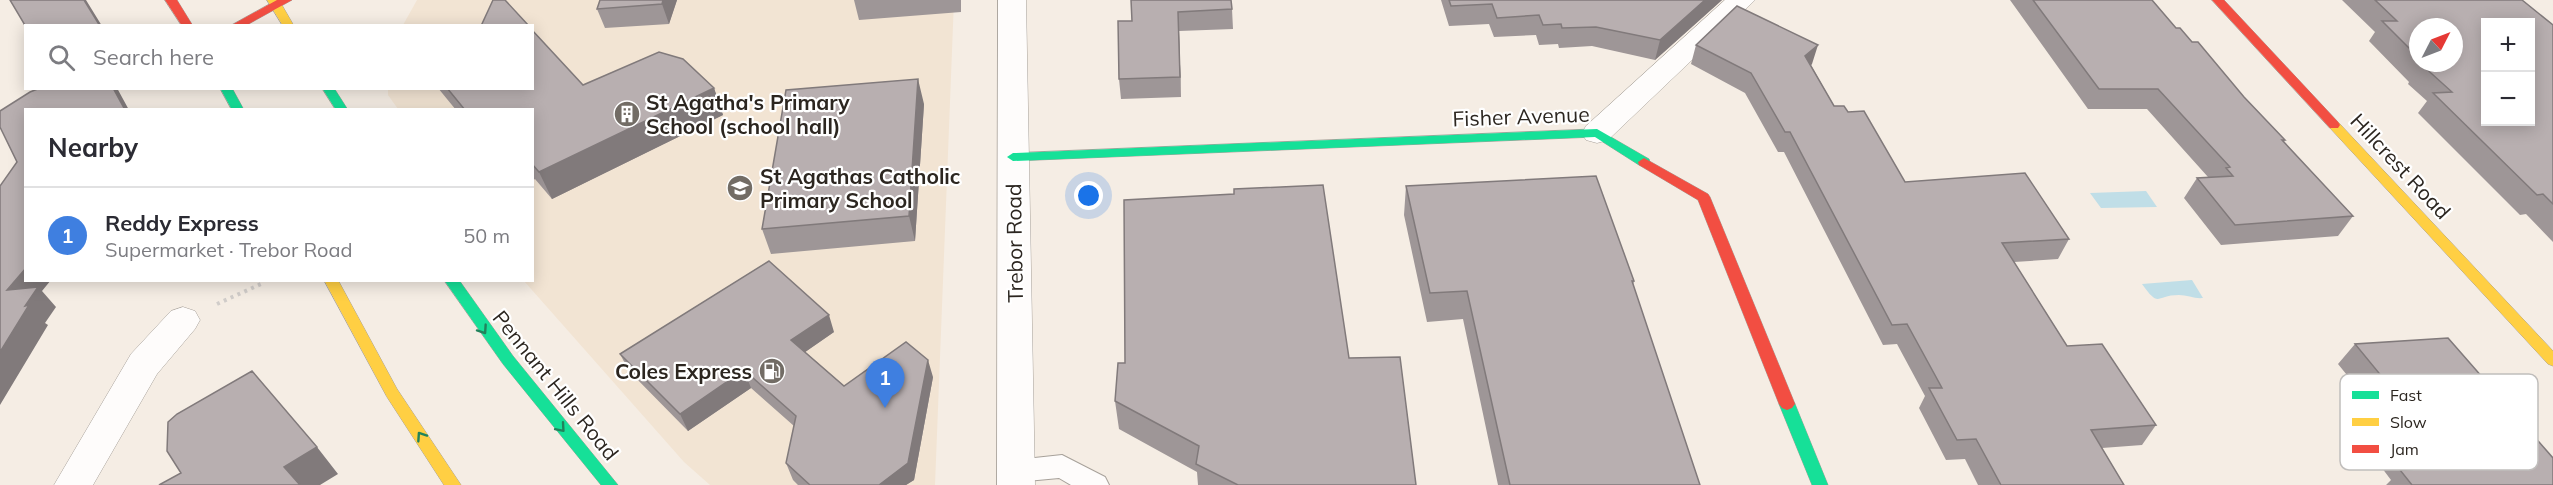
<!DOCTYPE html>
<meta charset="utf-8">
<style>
body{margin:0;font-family:Mulish,sans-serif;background:#f7f7f7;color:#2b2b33}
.controls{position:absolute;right:18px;top:18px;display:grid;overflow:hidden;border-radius:0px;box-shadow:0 3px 15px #0003}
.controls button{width:54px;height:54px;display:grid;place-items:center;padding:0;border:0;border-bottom:2px solid #e1e1e2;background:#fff;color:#2b2b33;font:30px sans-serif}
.compass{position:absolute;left:2409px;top:18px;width:54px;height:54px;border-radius:50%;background:#fff;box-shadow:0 3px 15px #0003;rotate:48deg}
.you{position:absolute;left:1089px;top:196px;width:21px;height:21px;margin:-15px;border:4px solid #fff;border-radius:50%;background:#1a73e8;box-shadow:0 0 0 9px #1a73e833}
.badge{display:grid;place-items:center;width:39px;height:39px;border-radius:50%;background:#0b8043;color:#fff;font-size:20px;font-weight:700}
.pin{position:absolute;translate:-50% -50px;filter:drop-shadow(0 2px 3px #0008)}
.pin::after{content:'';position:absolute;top:32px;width:21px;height:18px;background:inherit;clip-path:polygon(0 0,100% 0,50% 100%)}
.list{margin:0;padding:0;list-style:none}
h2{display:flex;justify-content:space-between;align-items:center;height:78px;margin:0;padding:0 24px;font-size:26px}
h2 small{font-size:20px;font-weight:400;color:#7c7c81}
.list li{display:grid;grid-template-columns:39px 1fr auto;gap:18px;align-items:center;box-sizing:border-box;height:96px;padding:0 24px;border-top:2px solid #e1e1e2}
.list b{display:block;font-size:22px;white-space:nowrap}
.list p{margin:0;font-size:20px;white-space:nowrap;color:#7c7c81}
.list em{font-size:20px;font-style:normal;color:#7c7c81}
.icon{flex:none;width:33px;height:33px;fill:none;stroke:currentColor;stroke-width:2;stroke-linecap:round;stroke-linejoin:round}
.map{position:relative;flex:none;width:2553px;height:485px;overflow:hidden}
.search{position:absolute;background:#fff;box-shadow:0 3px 15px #0003;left:24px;top:24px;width:510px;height:66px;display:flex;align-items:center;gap:15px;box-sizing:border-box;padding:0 21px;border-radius:0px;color:#7c7c81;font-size:22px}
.panel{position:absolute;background:#fff;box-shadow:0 3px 15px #0003;left:24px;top:108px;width:510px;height:174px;border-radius:0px}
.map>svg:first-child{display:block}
.built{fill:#f2e4d3}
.water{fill:#c0dee7}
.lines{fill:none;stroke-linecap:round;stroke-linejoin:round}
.lane-casing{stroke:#a7a19a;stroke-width:2}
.street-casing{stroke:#a7a19a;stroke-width:1}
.fast-casing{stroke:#a7a19a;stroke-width:1}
.slow-casing{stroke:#a7a19a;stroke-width:1}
.jam-casing{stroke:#a7a19a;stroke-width:1}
.path{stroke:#d1cdca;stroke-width:4;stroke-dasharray:3 4.5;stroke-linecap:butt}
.lane{fill:#fefcfb;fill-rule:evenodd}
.street{fill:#fefcfb;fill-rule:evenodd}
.fast{fill:#16e098;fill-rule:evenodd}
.slow{fill:#ffcf43;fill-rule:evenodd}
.jam{fill:#f24e42;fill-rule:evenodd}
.wall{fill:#9e9697;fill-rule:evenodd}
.shaded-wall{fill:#817a7b}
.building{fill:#b8afb0;stroke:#817a7b;stroke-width:1.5;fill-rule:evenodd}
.oneway{stroke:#21835c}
.labels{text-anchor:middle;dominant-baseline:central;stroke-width:4.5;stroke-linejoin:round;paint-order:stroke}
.poi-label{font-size:21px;font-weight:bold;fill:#2c2620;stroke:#fff;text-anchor:start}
.street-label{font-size:21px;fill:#2c2620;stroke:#fff}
.key{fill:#fff;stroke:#c0bebc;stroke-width:1.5}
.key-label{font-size:16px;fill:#2c2620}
</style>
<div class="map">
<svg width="2553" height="485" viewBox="0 0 2553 485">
<rect width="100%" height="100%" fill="#f5ede4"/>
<path class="built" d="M417,0h537l-19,485h-225l-26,-23 -160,-181 8,-1v-170l-134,-1 -10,-14v-6l144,-1v-62l-129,-1z"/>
<path class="water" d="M2146,191l11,16 -56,1 -11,-15z
M2192,280l11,18c-8,1 -16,-3 -24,-3 -24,0 -19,14 -37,-11z"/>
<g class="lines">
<defs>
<path id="lane" d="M1062,455l43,22 4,8h-38l-12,-7 -43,4 -10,-3 -4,-8 4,-8 10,-3z"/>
<path id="street" d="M998,0h28l9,485h-38z
M1725,0h30l-147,140 -11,3 -11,-3 -4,-7 4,-7z
M183,307l12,4 5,9 -5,9 -38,45 -64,111h-39l77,-131 40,-43z"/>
<path id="fast" d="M220,88h12l12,22h-12z
M322,88h12l14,22h-12z
M1597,129l52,30 1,3 -1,3h-10l-44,-28 -582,24 -6,-4 6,-4z
M444,280h15l54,76 105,129h-17l-98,-121z
M1787,398l5,2 3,4 33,81h-16l-33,-81 3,-4z"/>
<path id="slow" d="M267,0h12l15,26h-11z
M2334,121l4,1 215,229v15l-5,-2 -218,-236 -2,-3z
M324,280h14l59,109 64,96h-17l-57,-88z"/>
<path id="jam" d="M165,0h12l16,26h-11z
M277,0h15l-47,26h-15z
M2212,0h12l114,122 2,3 -2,3h-8z
M1644,158l64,36 2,3 85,207 -3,4 -5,2 -5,-2 -3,-4 -81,-204 -59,-35 -1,-3z"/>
</defs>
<use href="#lane" class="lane-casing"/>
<use href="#street" class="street-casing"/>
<use href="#fast" class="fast-casing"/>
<use href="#slow" class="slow-casing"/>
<use href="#jam" class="jam-casing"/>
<path class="path" d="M217,304l44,-20"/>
<use href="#lane" class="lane"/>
<use href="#street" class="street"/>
<use href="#fast" class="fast"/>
<use href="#slow" class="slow"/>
<use href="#jam" class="jam"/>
</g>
<path class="wall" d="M600,0h77l-8,24 -64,4 -8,-19z
M854,0h107v12l-102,8z
M1131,0l101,9 1,20 -54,2 2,66 -60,2 -2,-20 13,-58z
M1441,0h281l-67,60 -63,-14 -33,2 -1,-4 -19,1 -3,-10 -42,2 -5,-13 -40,2z
M2010,0h142l24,28 16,14 93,98 -1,2 69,74 -15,20 -117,9 -37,-47 13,-20 11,-1 -61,-68h-59z
M2342,0h180l31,25v217l-27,-28 -6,1 -102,-102 9,-12 -19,-17 1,-2 -40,-41 6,-9zM2418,27l36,36h-36z
M1696,45l116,19 -1,1 23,41 14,6 57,70 164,57 -11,20 -44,3 53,84 89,79 -14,20 -40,3 22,37h-146l-13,-26 -19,1 -27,-52 6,-12 -28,-52 -14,1 -99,-193h-6l-33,-59 -54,-29z
M583,85l131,3 9,27 -171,84 -17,-20 -3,2v-71h-76l-18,-22h94z
M924,104l-9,137 -144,13 -9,-25z
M1406,186l228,95 -1,4 67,200h-202l-35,-166 -36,3 -23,-107z
M834,332l-29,20 39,34 89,-9 -19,103 -8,5h-108l-5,-5 -7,-17 8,-37 -43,-38 -63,43 -59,-60 -9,-17z
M2355,344l198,141h-167l5,-5 -9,-12 18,-19 6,-1 -68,-84z
M1349,358l67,127h-218l-1,-13 -78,-43 -4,-28z"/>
<path class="shaded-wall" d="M84,0h2l16,26h-2z
M663,0h14l-8,24 -7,-20z
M1705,0h17l-67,60 5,-20z
M1178,12l1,19 2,66 -1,-20z
M1818,45l-6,19 -13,11 6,-19z
M918,79l6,25 -9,137 -6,-25z
M113,88h4l12,22h-4z
M714,88l9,27 -171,84 -13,-27z
M26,268v12h25l-9,11 14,16 -11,16 3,2 -48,80v-53l7,-62z
M829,315l5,17 -36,25 -7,-17z
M928,360l5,17 -19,103 -8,5h-27z
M744,370l7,18 -63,43 -8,-17z
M317,447l21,27 -18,11h-21l-15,-18z"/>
<path class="building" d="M10,0h74l16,26h-74v1z
M493,0h12l24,26h-48z
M600,0h63l-1,4 -65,5z
M1131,0h100l1,9 -54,3 2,65 -61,2 -1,-58h14z
M1449,0h256l-45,40 -64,-13 -34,1 -1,-4 -18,1 -4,-10 -42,3 -5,-14 -41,2z
M2033,0h119l24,28h4l12,14h6l46,55 41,43h-3l71,76 -118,9 -38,-47 36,-2 -7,-8 4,-1 -72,-78h-59z
M2375,0h147l31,25v179l-10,-10 -6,1 -104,-102 19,-1 -30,-27 4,-1 -2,-1h30v-36h-36v30l-36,-36h15zM2486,22h44v100h-44z
M1737,6l81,39 -13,11 29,50h10l4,6 16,-1 41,71 120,-9 44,66 -67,4 65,103 35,-2 54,81 -65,5 33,55h-123l-25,-46 -19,1 -28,-52h13l-35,-64 -15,1 -102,-193h-5l-34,-59 -55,-28z
M532,30l51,55 76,-33 24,7 31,29 -175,84 -7,-8v-54h-67l-18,-22h85z
M918,79l-9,137 -147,13 24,-139z
M40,88h73l12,22h-99v158l-19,22 31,-3 -13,19 4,-1 -29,47v-166l17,-24 -17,-35v-16l30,-19z
M1596,176l38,105h-2l68,204h-190l-43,-194 -37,2 -24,-107z
M1323,185l26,173 51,-1 16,128h-178l-42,-21 3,-18 -84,-45 3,-38h7l-1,-163 110,-6v-5z
M769,261l60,54 -38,25 53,46 62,-44 22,18 -20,103 -29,22h-69l-24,-22 10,-47 -52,-46 -64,44 -60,-60z
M2448,338l105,120v27h-141l-12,-15 17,-1 -17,-20 39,-3 -84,-102z
M252,371l65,76 -33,20 16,18h-141l22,-12 -14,-22 1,-29 9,-8z"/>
<defs><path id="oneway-chevron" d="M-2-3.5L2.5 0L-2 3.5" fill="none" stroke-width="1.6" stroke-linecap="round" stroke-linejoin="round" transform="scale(1.5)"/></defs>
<g class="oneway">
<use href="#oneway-chevron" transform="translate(483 330) rotate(56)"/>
<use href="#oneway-chevron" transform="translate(561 428) rotate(49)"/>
<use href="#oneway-chevron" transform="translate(421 436) rotate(-124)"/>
</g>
<defs>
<symbol id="building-disc" viewBox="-11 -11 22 22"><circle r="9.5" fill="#726c65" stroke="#fff"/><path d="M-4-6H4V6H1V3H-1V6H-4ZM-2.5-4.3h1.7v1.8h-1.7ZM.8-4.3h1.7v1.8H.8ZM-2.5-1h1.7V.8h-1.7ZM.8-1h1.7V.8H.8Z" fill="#fff"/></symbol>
<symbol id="school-disc" viewBox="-11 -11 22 22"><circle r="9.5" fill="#726c65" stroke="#fff"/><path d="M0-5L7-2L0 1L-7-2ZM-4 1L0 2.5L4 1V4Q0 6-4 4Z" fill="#fff"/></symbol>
<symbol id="fuel-disc" viewBox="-11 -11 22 22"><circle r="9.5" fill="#726c65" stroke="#fff"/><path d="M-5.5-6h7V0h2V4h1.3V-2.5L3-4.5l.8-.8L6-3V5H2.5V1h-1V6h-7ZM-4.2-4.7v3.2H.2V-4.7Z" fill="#fff"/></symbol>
</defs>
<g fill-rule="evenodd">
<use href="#building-disc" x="612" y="99" width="30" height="30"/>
<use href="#school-disc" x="725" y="173" width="30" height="30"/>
<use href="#fuel-disc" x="757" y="356" width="30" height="30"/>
</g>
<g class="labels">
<g class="poi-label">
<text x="646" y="102">St Agatha's Primary<tspan x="646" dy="24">School (school hall)</tspan></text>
<text x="760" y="176">St Agathas Catholic<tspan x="760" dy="24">Primary School</tspan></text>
<text x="752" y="371" text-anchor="end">Coles Express</text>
</g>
<g class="street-label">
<text transform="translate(1521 116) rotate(-2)">Fisher Avenue</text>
<text transform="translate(2401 166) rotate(47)">Hillcrest Road</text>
<text transform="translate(1014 243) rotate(-91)">Trebor Road</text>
<text transform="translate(556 385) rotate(51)">Pennant Hills Road</text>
</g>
</g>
<rect x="2340" y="374" width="198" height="96" rx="9" class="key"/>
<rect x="2352" y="391" width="27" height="8" fill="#16e098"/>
<rect x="2352" y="418" width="27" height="8" fill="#ffcf43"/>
<rect x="2352" y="445" width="27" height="8" fill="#f24e42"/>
<g class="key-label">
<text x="2390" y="401">Fast</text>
<text x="2390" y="428">Slow</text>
<text x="2390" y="455">Jam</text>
</g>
</svg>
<div class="controls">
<button>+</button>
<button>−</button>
</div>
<svg class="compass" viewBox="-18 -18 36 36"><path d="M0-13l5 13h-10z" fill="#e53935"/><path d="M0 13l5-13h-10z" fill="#7c7c81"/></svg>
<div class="you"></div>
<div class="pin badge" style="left:885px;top:408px;background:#3f7fe0">1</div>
<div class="search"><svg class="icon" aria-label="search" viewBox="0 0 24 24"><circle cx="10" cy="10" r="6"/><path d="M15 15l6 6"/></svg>Search here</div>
<section class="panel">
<h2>Nearby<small></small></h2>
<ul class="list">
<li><span class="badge" style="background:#3f7fe0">1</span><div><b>Reddy Express</b><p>Supermarket · Trebor Road</p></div><em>50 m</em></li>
</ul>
</section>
</div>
